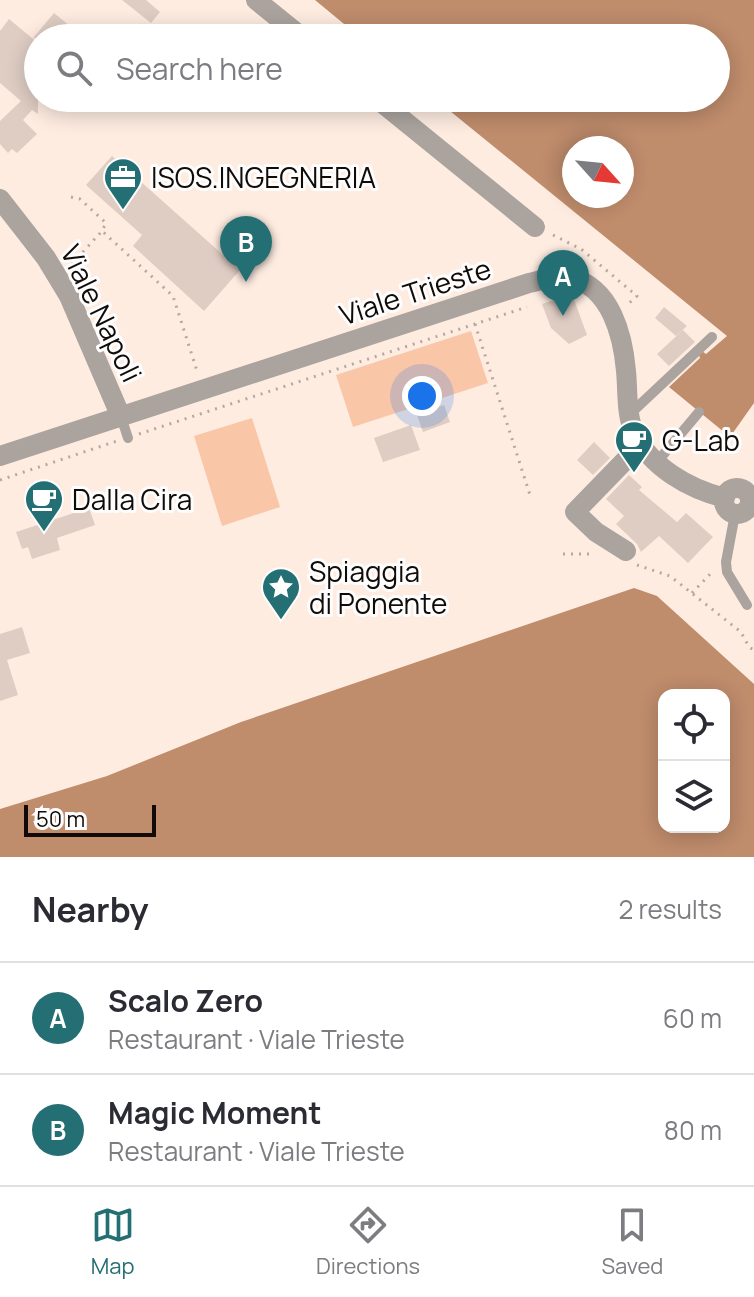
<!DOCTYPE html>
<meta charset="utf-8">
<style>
body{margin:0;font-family:Manrope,sans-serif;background:#f7f7f7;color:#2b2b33}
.controls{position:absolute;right:24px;bottom:24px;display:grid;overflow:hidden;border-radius:16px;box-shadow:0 4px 20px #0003}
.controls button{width:72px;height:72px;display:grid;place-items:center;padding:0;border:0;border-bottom:2px solid #e1e1e2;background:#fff;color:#2b2b33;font:40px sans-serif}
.compass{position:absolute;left:562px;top:136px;width:72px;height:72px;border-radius:50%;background:#fff;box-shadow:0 4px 20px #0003;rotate:117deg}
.scale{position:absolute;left:24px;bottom:20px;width:132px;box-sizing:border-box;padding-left:8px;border:4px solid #100b07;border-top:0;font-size:22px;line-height:28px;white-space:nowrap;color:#100b07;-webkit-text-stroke:6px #fdfdfd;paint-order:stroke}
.you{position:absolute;left:422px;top:396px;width:28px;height:28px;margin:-20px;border:6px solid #fff;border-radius:50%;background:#1a73e8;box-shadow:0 0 0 12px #1a73e833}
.badge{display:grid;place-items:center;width:52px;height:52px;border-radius:50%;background:#246f74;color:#fff;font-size:26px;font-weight:700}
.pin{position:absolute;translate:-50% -66px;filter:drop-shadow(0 2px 4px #0008)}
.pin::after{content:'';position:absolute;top:42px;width:28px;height:24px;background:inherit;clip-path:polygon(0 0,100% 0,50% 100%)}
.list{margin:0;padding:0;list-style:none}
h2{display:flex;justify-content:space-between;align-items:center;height:104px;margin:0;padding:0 32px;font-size:34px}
h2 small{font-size:26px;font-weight:400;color:#7c7c81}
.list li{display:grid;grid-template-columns:52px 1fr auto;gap:24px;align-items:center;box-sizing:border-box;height:112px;padding:0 32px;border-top:2px solid #e1e1e2}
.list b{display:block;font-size:30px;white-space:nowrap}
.list p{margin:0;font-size:26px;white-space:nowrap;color:#7c7c81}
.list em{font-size:26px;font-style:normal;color:#7c7c81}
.icon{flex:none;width:44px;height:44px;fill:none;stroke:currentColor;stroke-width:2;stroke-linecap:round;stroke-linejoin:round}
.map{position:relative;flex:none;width:754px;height:857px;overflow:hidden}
.search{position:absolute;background:#fff;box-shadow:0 4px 20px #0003;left:24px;right:24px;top:24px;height:88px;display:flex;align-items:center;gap:20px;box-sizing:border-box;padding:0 28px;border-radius:44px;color:#7c7c81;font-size:30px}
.sheet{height:328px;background:#fff}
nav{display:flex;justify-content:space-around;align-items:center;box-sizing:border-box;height:112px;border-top:2px solid #e1e1e2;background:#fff;font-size:22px;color:#7c7c81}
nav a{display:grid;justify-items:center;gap:4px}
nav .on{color:#246f74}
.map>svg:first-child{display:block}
.green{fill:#f9c6a8}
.water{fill:#bf8c6c;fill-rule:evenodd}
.building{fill:#dfcdc3}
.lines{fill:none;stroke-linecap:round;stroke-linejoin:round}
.path{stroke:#b6a89f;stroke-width:3;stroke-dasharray:2 6;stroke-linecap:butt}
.lane{stroke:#aaa39e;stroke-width:10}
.street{stroke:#aaa39e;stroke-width:20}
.labels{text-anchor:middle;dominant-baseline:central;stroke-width:6;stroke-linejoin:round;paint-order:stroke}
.poi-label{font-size:28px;fill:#100b07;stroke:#fdfdfd;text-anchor:start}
.street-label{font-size:28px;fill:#100b07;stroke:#fdfdfd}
</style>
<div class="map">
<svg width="754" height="857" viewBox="0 0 754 857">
<rect width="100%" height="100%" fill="#feece1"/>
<path class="green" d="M471,331l17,52 -135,44 -17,-52z
M252,418l28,89 -58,19 -28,-90z"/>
<path class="water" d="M315,0h439v403l-24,34 -61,-50 31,-29 -1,-3 3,-4 4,3 21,-18 -293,-238h282v-60h-355zM574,148h48v48h-48z
M634,588l23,8 97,88v173h-754v-48l107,-33 134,-54zM664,695h60v132h-60z"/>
<path class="building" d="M122,0h24l14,12 -9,11z
M54,13l31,25h-52z
M9,19l29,24v71l-6,-4 -9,10 14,14 -20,19 -5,-4 -4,4 -8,-9v-23l21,-20 -21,-18v-52z
M112,156l128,114 -36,41 -71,-65 9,-11 -56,-50z
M572,294l15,41 -18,9 -18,-16 -9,-24z
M664,307l23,19 -11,10 -21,-18z
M683,330l12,12 -26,24 -12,-12z
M444,405l6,17 -27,10 -6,-17z
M411,425l9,25 -37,12 -9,-24z
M594,442l16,16 -17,17 -16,-15z
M629,475l13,12 -3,3 38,32 9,-9 27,24 -25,26 -29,-27 -18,16 -4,-8 -21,-20 8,-8 -18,-17z
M89,508l6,17 -38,13 3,12 -28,9 -4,-12 -6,2 -6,-17z
M22,627l8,26 -23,7 11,35 -18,6v-67z"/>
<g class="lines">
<path class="path" d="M71,197l9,2 26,24 -4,8 71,65 25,78
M553,235l28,14 56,47 -9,8
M72,264l30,-33
M475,324l55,171
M139,434l388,-127
M0,480l117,-39
M563,554h32
M637,565l33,11 71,56 8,15 5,3
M692,593l21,-22"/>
<path class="lane" d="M631,413l81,-76
M121,417l7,21
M657,462l42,-50
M735,514l-9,48 1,10 20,33"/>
<path class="street" d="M256,0l47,38
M376,98l159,129
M0,199l46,59 23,38 52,121
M0,456l529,-173c13,-3 28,-8 42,-5 40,9 52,58 55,93 2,20 0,43 8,61 16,35 55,57 91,66
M724 501a13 13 0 1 1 26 0a13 13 0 1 1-26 0Z
M626,551l-30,-19 -21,-20 66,-68"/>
</g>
<defs>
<symbol id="office-pin" viewBox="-11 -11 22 30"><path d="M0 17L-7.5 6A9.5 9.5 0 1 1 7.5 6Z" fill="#246f74" stroke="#fdfdfd"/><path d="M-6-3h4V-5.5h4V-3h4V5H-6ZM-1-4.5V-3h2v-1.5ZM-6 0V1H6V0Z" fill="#fff"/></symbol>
<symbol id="cafe-pin" viewBox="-11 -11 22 30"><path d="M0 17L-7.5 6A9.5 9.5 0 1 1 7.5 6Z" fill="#246f74" stroke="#fdfdfd"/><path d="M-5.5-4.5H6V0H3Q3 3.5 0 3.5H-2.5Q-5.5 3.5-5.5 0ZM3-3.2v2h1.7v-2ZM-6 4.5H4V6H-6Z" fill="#fff"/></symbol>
<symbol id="sight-pin" viewBox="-11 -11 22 30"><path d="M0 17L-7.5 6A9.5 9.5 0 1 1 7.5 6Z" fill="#246f74" stroke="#fdfdfd"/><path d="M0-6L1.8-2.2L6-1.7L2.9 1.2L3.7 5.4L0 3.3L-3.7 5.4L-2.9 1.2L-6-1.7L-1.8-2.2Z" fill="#fff"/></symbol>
</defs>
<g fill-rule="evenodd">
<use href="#office-pin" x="101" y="155" width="44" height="60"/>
<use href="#cafe-pin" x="612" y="418" width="44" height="60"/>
<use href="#cafe-pin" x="22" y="477" width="44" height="60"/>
<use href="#sight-pin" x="259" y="565" width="44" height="60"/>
</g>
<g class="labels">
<g class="poi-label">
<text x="151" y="177">ISOS.INGEGNERIA</text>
<text x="662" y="440">G-Lab</text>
<text x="72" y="499">Dalla Cira</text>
<text x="309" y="571">Spiaggia<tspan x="309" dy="32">di Ponente</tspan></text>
</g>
<g class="street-label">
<text transform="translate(415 291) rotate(-18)">Viale Trieste</text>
<text transform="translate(102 313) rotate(64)">Viale Napoli</text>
</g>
</g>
</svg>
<div class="controls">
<button><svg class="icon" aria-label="locate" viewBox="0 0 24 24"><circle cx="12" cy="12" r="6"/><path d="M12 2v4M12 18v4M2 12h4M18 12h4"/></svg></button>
<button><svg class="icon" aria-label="layers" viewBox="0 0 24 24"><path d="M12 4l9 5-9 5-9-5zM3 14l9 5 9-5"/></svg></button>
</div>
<svg class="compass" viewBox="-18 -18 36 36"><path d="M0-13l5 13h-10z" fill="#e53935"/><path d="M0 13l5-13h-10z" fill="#7c7c81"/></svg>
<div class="scale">50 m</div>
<div class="you"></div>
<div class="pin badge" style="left:563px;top:316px">A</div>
<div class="pin badge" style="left:246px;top:282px">B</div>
<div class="search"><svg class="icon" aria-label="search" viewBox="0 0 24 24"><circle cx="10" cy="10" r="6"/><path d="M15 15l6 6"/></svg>Search here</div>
</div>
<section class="sheet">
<h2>Nearby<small>2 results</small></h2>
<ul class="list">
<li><span class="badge">A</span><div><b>Scalo Zero</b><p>Restaurant · Viale Trieste</p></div><em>60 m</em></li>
<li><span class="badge">B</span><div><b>Magic Moment</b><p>Restaurant · Viale Trieste</p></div><em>80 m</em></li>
</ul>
</section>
<nav>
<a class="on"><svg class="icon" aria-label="map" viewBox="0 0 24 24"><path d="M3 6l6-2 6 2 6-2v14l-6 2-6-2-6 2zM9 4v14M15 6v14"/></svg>Map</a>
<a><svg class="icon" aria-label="directions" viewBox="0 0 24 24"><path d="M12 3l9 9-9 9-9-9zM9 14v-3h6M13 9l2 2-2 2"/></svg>Directions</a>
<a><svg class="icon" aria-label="saved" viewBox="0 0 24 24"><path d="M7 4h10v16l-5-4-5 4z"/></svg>Saved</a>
</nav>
